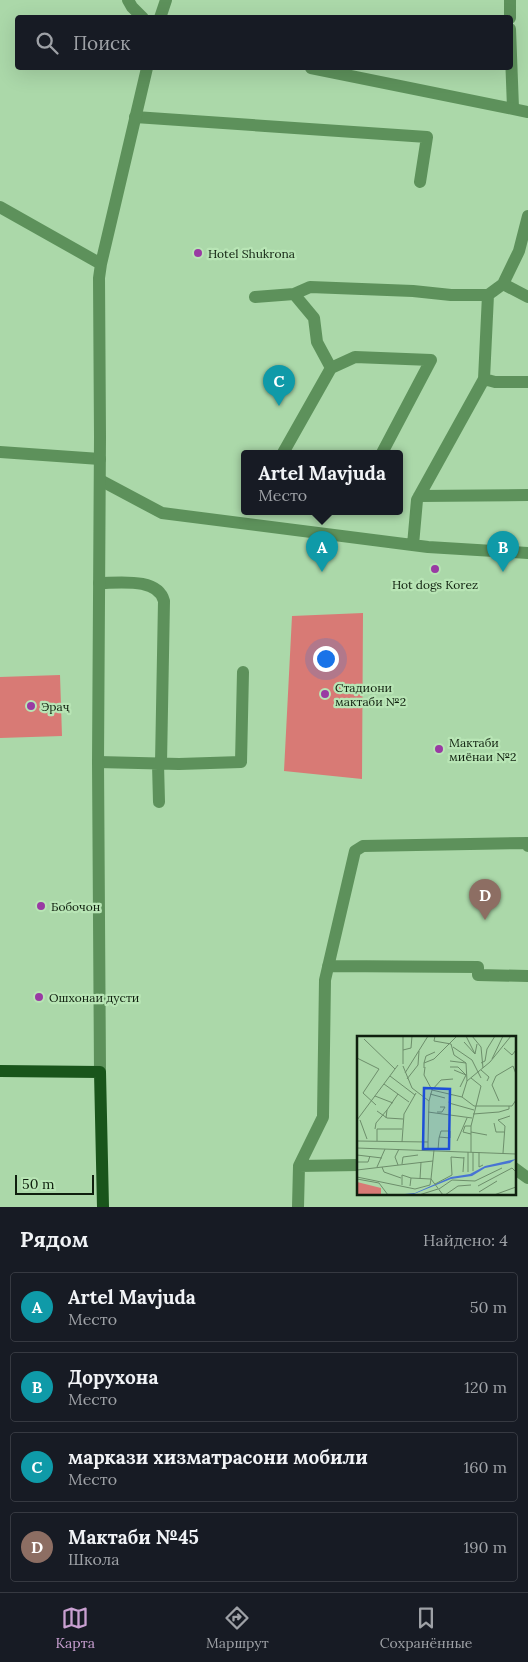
<!DOCTYPE html>
<html lang="ru">
<meta charset="utf-8">
<style>
body{margin:0;font-family:Lora,serif;background:#242831;color:#f1f3f6}
.scale{position:absolute;left:15px;bottom:12px;width:79px;box-sizing:border-box;padding-left:5px;border:2px solid #0f1f0e;border-top:0;font-size:14px;line-height:18px;white-space:nowrap;color:#0f1f0e;-webkit-text-stroke:4px #b8e5b5;paint-order:stroke}
.you{position:absolute;left:325px;top:658px;width:18px;height:18px;margin:-12px;border:4px solid #fff;border-radius:50%;background:#1a73e8;box-shadow:0 0 0 8px #1a73e833}
.badge{display:grid;place-items:center;width:32px;height:32px;border-radius:50%;background:#c9a0d1;color:#fff;font-size:16px;font-weight:700}
.pin{position:absolute;translate:-50% -41px;filter:drop-shadow(0 1px 2px #0008)}
.pin::after{content:'';position:absolute;top:26px;width:18px;height:15px;background:inherit;clip-path:polygon(0 0,100% 0,50% 100%)}
.popup{position:absolute;left:241px;top:450px;width:162px;height:65px;box-sizing:border-box;display:grid;place-content:center;border-radius:5px;background:#171b24;filter:drop-shadow(0 1px 4px #0005);font-size:16px;white-space:nowrap;color:#9ea1a6}
.popup b{font-size:19px;color:#f1f3f6}
.popup::after{content:'';position:absolute;left:50%;top:100%;margin-left:-10px;border:10px solid transparent;border-top-color:#171b24}
.list{margin:0;padding:0;list-style:none}
h2{display:flex;justify-content:space-between;align-items:center;height:65px;margin:0;padding:0 20px;font-size:21px}
h2 small{font-size:16px;font-weight:400;color:#9ea1a6}
.list li{display:grid;grid-template-columns:32px 1fr auto;gap:15px;align-items:center;box-sizing:border-box;height:70px;margin:0 10px 10px;padding:0 10px;border:1px solid #363941;border-radius:5px}
.list b{display:block;font-size:19px;white-space:nowrap}
.list p{margin:0;font-size:16px;white-space:nowrap;color:#9ea1a6}
.list em{font-size:16px;font-style:normal;color:#9ea1a6}
.icon{flex:none;width:28px;height:28px;fill:none;stroke:currentColor;stroke-width:2;stroke-linecap:round;stroke-linejoin:round}
.map{position:relative;flex:none;width:528px;height:1207px;overflow:hidden}
.search{position:absolute;background:#171b24;box-shadow:0 5px 20px #0002;left:15px;right:15px;top:15px;height:55px;display:flex;align-items:center;gap:12px;box-sizing:border-box;padding:0 18px;border-radius:5px;color:#9ea1a6;font-size:19px}
.sheet{height:385px;background:#171b24}
nav{display:flex;justify-content:space-around;align-items:center;box-sizing:border-box;height:70px;border-top:1px solid #363941;background:#171b24;font-size:14px;color:#9ea1a6}
nav a{display:grid;justify-items:center;gap:2px}
nav .on{color:#c9a0d1}
.map>svg:first-child{display:block}
.green{fill:#d87a75}
.lines{fill:none;stroke-linecap:round;stroke-linejoin:round}
.minor{stroke:#5d915b;stroke-width:12}
.tertiary{stroke:#5d915b;stroke-width:12}
.primary{stroke:#19551b;stroke-width:12}
.poi-dot{fill:#993aa3;stroke:#b8e5b5;stroke-width:2}
.labels{text-anchor:middle;dominant-baseline:central;stroke-width:4.5;stroke-linejoin:round;paint-order:stroke}
.poi-label{font-size:12px;fill:#0f1f0e;stroke:#b8e5b5;text-anchor:start}
.inset-road{fill:none;stroke:#6d8e6b;stroke-width:1}
.view{fill:#1d4ed8;fill-opacity:0.15;stroke:#1d4ed8;stroke-width:2.5}
.inset-edge{fill:none;stroke:#0f1f0e;stroke-width:2.5}
</style>
<div class="map">
<svg width="528" height="1207" viewBox="0 0 528 1207">
<rect width="100%" height="100%" fill="#abd8a9"/>
<path class="green" d="M363,613l-1,166 -78,-8 8,-155z
M60,675l2,61 -62,2v-61z"/>
<g class="lines">
<path class="minor" d="M128,0l4,7 11,11
M510,0v18
M160,18l6,-18
M510,29l3,79
M135,117l292,20 -7,45
M528,216l-9,35 -16,33 25,13
M255,297l39,-3 16,-7 103,4 38,4h37l15,-11
M331,368l24,-11 76,3 -49,93
M484,379l11,3h33
M0,452l100,7
M283,453l48,-85 -14,-26 -3,-24 -20,-24
M100,480l62,33 266,34 100,6
M419,496l109,-1
M413,545l4,-45 67,-121 4,-84
M99,583c19,0 59,-6 65,18l-3,162
M98,762l81,2 62,-2 2,-90
M158,764l1,38
M328,966l150,1v8l50,1
M299,1166l59,-1
M514,1168l14,10
M298,1207l1,-41 24,-49 2,-137 30,-129 8,-5 165,-3v3"/>
<path class="tertiary" d="M311,68l217,44
M0,207l101,57 -2,14 1,159 -2,325 2,310
M101,264l46,-196"/>
<path class="primary" d="M0,1071l100,1 3,135"/>
</g>
<g class="poi-dot">
<circle cx="198" cy="253" r="5"/>
<circle cx="435" cy="569" r="5"/>
<circle cx="325" cy="694" r="5"/>
<circle cx="31" cy="706" r="5"/>
<circle cx="439" cy="749" r="5"/>
<circle cx="41" cy="906" r="5"/>
<circle cx="39" cy="997" r="5"/>
</g>
<g class="labels">
<g class="poi-label">
<text x="208" y="253">Hotel Shukrona</text>
<text x="435" y="584" text-anchor="middle">Hot dogs Korez</text>
<text x="335" y="687">Стадиони<tspan x="335" dy="14">мактаби №2</tspan></text>
<text x="41" y="706">Эраҷ</text>
<text x="449" y="742">Мактаби<tspan x="449" dy="14">миёнаи №2</tspan></text>
<text x="51" y="906">Бобочон</text>
<text x="49" y="997">Ошхонаи дусти</text>
</g>
</g>
<g transform="translate(357 1036)">
<rect width="159" height="159" fill="#abd8a9"/>
<path d="M0,146l24,6v7h-24z" fill="#d87a75"/>
<path d="M159,123l-6,4 -25,5 -13,8 -21,3 -37,15 -19,1 20,-2 36,-16 19,-3 15,-8z" fill="#4874d3"/>
<path class="inset-road" d="M78,0l-1,5 17,3 3,11 12,8 1,18M109,0l9,18 2,-10M115,0l9,11 2,21M7,3l31,30M107,6l11,12M96,11l19,13 9,18M147,12l8,7 4,-5M46,14l8,-2 1,-12M0,22l22,11 -16,24 13,12M135,23l11,-23M93,25l16,2M67,27l2,-7 9,-4M124,27l4,-2 2,-12 8,-13M46,28v-28M46,30l9,22 17,13 -1,41M68,31l-1,8 8,15M93,31h8l8,8M67,32v-5l10,-4 23,-23M97,34l12,5 -6,12M124,34l8,7 -2,4M48,37l23,-37M33,40l25,19M50,43l11,-14 1,-14M27,48l25,18M75,54l9,-10 12,-1M73,58l15,4M94,58l-2,9 25,7M18,60l18,7M105,61l5,-16 23,-19 21,-26M72,65l3,-11 30,7 12,9h38l4,-6M142,65l-7,-16 4,-9 17,-10 3,8M20,75l10,7 16,1M71,76l44,6M80,76h5l3,-5h-5M116,78l26,-2 10,-3v-3M29,82l1,-8 11,-16M0,84l41,-55M3,84l7,19M137,87l2,9h8M18,93l1,-6 11,-13M114,96l16,3M114,98l-8,-2 2,-6h6M0,105l71,1v7M20,105v-12h25M100,105l10,-23M45,106l2,-28 12,-21M0,112l159,6M77,114l-3,29 12,16M81,114l1,-12 2,-7h9v7l-11,-1M114,116v-26l10,-40 -10,-8M122,116v15l4,-2M146,117l2,-27 -7,-6 12,-4M0,119l25,3M0,126h11l2,-6M45,128l1,-7 15,-2M41,129l-3,-8 4,-8M20,131l8,-18M25,131l2,5 17,6M0,134l76,-9M116,135v-19M106,136l1,-15M111,136v-20M0,141l58,12 15,-4 1,-6M0,143l22,4 9,12M63,143l1,-17M78,148l17,-9 -1,-18 13,1M45,149v-10l9,3M53,150l1,-8 20,1M121,150l34,-18 4,4M82,153l13,-9 23,1 27,-13M122,156l18,-11M62,159l19,-6M88,159l13,-9 13,-1M137,159l22,-8"/>
<path class="view" d="M67,52l26,1 -1,60h-26z"/>
<rect width="159" height="159" class="inset-edge"/>
</g>
</svg>
<div class="scale">50 m</div>
<div class="you"></div>
<div class="pin badge" style="left:322px;top:572px;background:#0f9aa8">A</div>
<div class="popup"><b>Artel Mavjuda</b>Место</div>
<div class="pin badge" style="left:503px;top:572px;background:#0f9aa8">B</div>
<div class="pin badge" style="left:279px;top:406px;background:#0f9aa8">C</div>
<div class="pin badge" style="left:485px;top:920px;background:#8d6e63">D</div>
<div class="search"><svg class="icon" aria-label="search" viewBox="0 0 24 24"><circle cx="10" cy="10" r="6"/><path d="M15 15l6 6"/></svg>Поиск</div>
</div>
<section class="sheet">
<h2>Рядом<small>Найдено: 4</small></h2>
<ul class="list">
<li><span class="badge" style="background:#0f9aa8">A</span><div><b>Artel Mavjuda</b><p>Место</p></div><em>50 m</em></li>
<li><span class="badge" style="background:#0f9aa8">B</span><div><b>Дорухона</b><p>Место</p></div><em>120 m</em></li>
<li><span class="badge" style="background:#0f9aa8">C</span><div><b>маркази хизматрасони мобили</b><p>Место</p></div><em>160 m</em></li>
<li><span class="badge" style="background:#8d6e63">D</span><div><b>Мактаби №45</b><p>Школа</p></div><em>190 m</em></li>
</ul>
</section>
<nav>
<a class="on"><svg class="icon" aria-label="map" viewBox="0 0 24 24"><path d="M3 6l6-2 6 2 6-2v14l-6 2-6-2-6 2zM9 4v14M15 6v14"/></svg>Карта</a>
<a><svg class="icon" aria-label="directions" viewBox="0 0 24 24"><path d="M12 3l9 9-9 9-9-9zM9 14v-3h6M13 9l2 2-2 2"/></svg>Маршрут</a>
<a><svg class="icon" aria-label="saved" viewBox="0 0 24 24"><path d="M7 4h10v16l-5-4-5 4z"/></svg>Сохранённые</a>
</nav>
